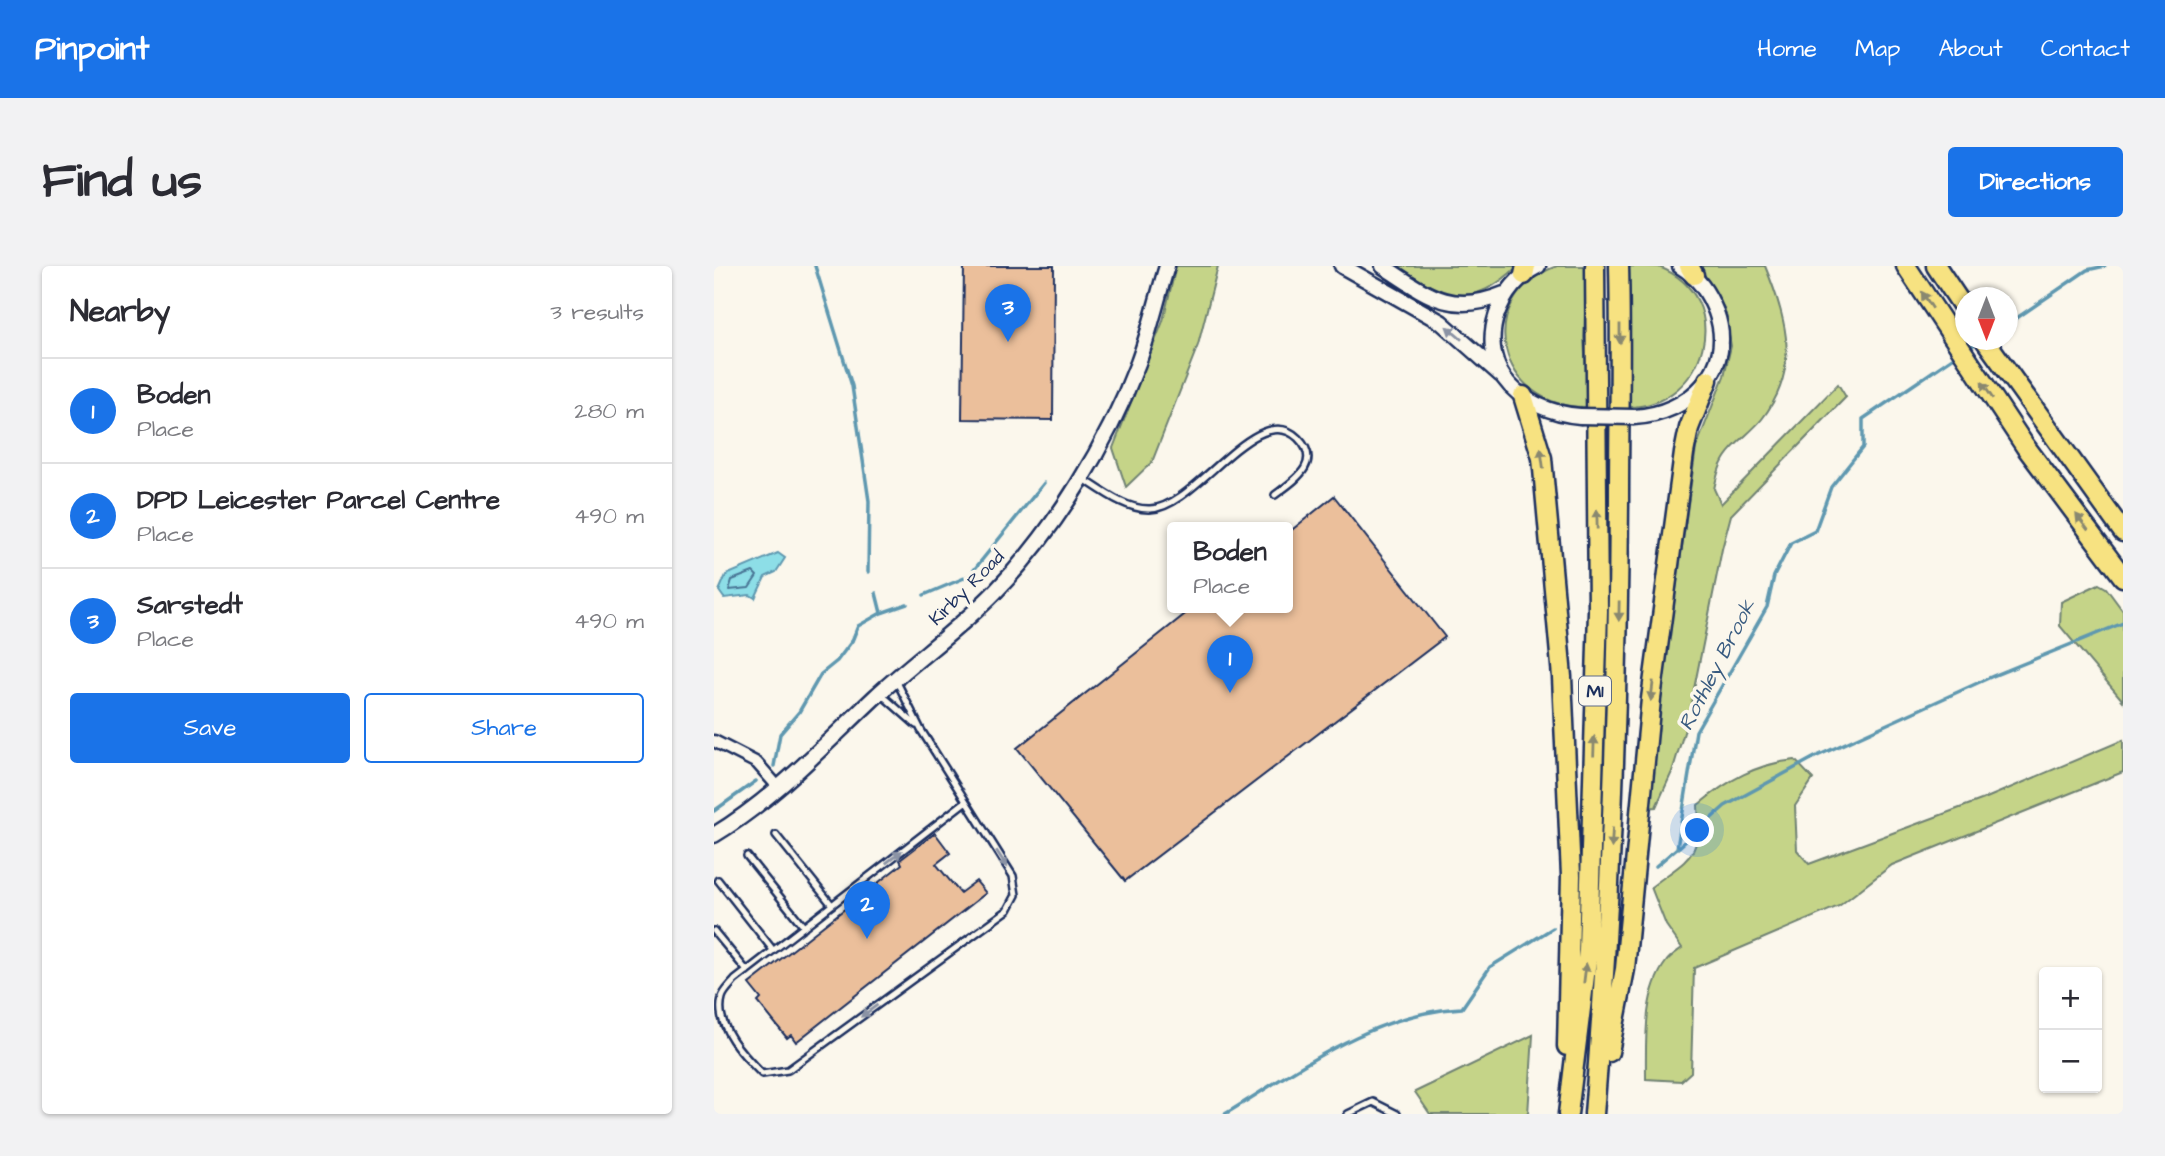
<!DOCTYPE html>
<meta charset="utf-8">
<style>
body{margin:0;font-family:"Architects Daughter",sans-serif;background:#f2f2f3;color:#2b2b33}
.controls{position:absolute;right:21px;bottom:21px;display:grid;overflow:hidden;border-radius:7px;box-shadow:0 2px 5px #0004}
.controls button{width:63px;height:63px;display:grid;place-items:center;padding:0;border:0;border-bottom:2px solid #e1e1e2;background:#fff;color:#2b2b33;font:35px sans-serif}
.compass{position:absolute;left:1241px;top:21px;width:63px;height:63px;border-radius:50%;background:#fff;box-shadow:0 2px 5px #0004;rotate:180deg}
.you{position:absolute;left:984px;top:565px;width:24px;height:24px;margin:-18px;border:5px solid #fff;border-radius:50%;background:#1a73e8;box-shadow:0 0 0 10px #1a73e833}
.badge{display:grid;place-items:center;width:46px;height:46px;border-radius:50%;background:#1a73e8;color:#fff;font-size:23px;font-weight:700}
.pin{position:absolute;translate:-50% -58px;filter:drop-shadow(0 2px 4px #0008)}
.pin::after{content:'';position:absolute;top:37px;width:24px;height:21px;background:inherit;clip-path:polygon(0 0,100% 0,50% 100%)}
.popup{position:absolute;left:453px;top:256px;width:126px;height:91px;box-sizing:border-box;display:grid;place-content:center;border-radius:7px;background:#fff;filter:drop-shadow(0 2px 5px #0005);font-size:23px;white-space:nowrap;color:#7c7c81}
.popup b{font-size:26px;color:#2b2b33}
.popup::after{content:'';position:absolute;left:50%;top:100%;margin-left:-14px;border:14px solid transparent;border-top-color:#fff}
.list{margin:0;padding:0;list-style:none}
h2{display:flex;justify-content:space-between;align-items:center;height:91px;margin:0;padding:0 28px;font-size:30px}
h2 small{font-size:23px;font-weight:400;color:#7c7c81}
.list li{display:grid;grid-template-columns:46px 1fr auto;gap:21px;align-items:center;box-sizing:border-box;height:105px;padding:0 28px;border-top:2px solid #e1e1e2}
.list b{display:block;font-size:26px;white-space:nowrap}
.list p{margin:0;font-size:23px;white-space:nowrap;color:#7c7c81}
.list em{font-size:23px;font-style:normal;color:#7c7c81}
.actions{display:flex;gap:14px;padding:21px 28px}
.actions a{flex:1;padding:16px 0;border:2px solid #1a73e8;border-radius:7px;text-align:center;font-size:24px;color:#1a73e8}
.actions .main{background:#1a73e8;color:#fff}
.map{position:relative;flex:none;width:1409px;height:848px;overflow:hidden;border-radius:7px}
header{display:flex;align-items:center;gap:42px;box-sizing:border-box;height:98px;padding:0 35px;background:#1a73e8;color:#fff}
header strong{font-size:33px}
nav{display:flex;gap:38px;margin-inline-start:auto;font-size:24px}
.intro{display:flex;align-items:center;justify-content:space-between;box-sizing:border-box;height:168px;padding:0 42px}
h1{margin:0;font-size:49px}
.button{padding:18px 32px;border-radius:7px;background:#1a73e8;color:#fff;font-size:24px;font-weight:700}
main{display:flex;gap:42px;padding:0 42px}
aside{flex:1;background:#fff;border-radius:7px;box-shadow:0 2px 5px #0004}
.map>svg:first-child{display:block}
.green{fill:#c5d488;stroke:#708273;stroke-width:2}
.water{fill:#8ddee7;stroke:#5f98b0;stroke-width:2}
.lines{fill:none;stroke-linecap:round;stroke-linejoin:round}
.shore{stroke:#497595;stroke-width:2}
.stream{stroke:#5f98b0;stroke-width:3.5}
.building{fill:#ebbf9b;stroke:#1b2f5e;stroke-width:2}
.lane-casing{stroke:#1b2f5e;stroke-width:10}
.street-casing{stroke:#1b2f5e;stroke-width:15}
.secondary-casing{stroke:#1b2f5e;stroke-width:19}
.highway-casing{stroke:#1b2f5e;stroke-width:23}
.lane{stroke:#fbf7ec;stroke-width:5}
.street{stroke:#fbf7ec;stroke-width:10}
.secondary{stroke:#fbf7ec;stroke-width:14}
.highway{stroke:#f7e281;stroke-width:18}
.secondary-bridge-casing{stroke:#1b2f5e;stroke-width:19;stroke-linecap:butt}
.secondary-bridge{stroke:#fbf7ec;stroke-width:14}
.oneway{fill:#898870}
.oneway2{fill:#8b93a5}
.labels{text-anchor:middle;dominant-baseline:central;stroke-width:7;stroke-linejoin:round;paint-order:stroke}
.shield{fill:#fbf7ec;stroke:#5e6b89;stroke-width:2}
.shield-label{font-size:18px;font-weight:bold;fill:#1b2f5e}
.street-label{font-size:19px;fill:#1b2f5e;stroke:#fbf7ec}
.water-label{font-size:21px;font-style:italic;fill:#385b80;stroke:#fbf7ec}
</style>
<header>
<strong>Pinpoint</strong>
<nav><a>Home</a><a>Map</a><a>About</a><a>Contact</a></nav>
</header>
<div class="intro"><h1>Find us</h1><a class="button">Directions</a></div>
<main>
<aside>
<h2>Nearby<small>3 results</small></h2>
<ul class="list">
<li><span class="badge">1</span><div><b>Boden</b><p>Place</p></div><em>280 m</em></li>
<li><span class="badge">2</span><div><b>DPD Leicester Parcel Centre</b><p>Place</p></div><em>490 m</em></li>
<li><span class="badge">3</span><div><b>Sarstedt</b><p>Place</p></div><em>490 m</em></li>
</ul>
<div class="actions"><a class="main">Save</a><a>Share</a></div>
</aside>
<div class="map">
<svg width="1409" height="848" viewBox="0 0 1409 848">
<rect width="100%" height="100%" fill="#fbf7ec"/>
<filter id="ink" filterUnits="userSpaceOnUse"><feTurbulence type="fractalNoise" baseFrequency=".0143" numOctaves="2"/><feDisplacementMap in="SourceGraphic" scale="14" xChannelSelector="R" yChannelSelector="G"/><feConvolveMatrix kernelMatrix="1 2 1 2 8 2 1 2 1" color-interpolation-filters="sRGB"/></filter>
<g filter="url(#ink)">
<path class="green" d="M462,0h42l-20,79 -46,117 -26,25 -13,-39 50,-127z
M676,0h128c-50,48 -76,28 -128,0z
M843,0h30l-3,71 4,70c-91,2 -117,-109 -31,-141z
M913,0c10,0 23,0 32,1 77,30 49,139 -31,140z
M985,0h66c22,53 36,103 -3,153 -11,14 -33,28 -40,44 -4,7 -6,17 -8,26l7,15 117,-120 8,13 -115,118 -9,34 -34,170 -16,53 -16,35 -11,1 51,-360 28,-72 7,-30 -7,-38z
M1385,318l7,4 17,23v90l-63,-75 1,-24z
M1409,474v32l-231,93 -53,41 -145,62 -3,104 -10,9 -35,-2c0,-36 -3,-87 20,-117 4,-6 11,-10 16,-14l-16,-23 -15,-38c40,-31 50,-28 47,-82 30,-25 58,-41 97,-45l18,19 -18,27 2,44 12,14 175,-65z
M819,769l-5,79h-98l-15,-22z"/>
<path class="water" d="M64,287l7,5 -9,14 -11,5 -10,21 -5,-3 -26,3 -5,-7 7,-16z"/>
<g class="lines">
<path class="shore" d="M39,306l4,4 -8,12 -20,2 3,-10z"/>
<path class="stream" d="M101,0l37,120 17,115 -1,71
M1294,58l79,-54 18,-4
M1252,83l15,-8
M162,327l5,20
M210,329l45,-19 75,-93
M60,500l6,-32 19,-22 22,-38 16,-13 15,-20 6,-15 23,-13 26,-9
M0,545l42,-30
M964,582l47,-42 90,-49 178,-81 130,-53
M942,600l21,-18 19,-117 71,-124 7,-31 17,-33 24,-12 16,-44 32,-40v-28l94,-64
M511,848c74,-45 148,-101 237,-106l28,-41 63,-39"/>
</g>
<path class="building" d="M250,0h90l-1,154 -91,-1z
M620,230l111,141 -320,244 -108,-133 177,-141h94v-74z
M221,567l15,20 -14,11 24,29 16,-12 10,12 -190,149 -5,-7 -4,3 -29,-36 3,-3 -12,-15 153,-120 -2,-4z"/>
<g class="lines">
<defs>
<path id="lane" d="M368,212c19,12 44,32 68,31 46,-1 107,-111 148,-71 25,25 -3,42 -23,57
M182,414l25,50 92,146 3,19 -8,15 -220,160 -26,4c-17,-17 -48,-48 -40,-76 1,-6 9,-13 13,-18l230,-178
M168,429l34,30
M62,569l56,70
M33,590l57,71
M4,614l55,70
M0,665l33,40
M634,848l25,-12 24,12"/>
<path id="street" d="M0,475l43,22 22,25"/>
<path id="secondary" d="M628,0l99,56 60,53
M669,0c44,29 68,50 121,28
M824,0c-39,19 -60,74 -34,112 17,24 49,36 76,38
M920,151c55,-3 103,-48 82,-105 -8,-20 -18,-35 -36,-46
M0,569c61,-37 109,-89 161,-138 39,-36 83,-67 120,-105 61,-63 112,-147 143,-229 12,-32 19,-65 29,-97"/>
<path id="highway" d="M975,0l5,9
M1192,0l119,180 98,131
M1222,0l30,45
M810,9l2,-9
M1271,74l138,192
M809,130l19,62 20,219 9,199 -4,170
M895,786l16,-83 26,-270 33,-246 5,-25 19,-48
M854,848l20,-163 10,-340 -3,-345
M880,848c17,-205 24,-409 25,-615 0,-77 2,-155 0,-233"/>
</defs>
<use href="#lane" class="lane-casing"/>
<use href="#street" class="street-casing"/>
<use href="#secondary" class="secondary-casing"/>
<use href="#highway" class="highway-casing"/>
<use href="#lane" class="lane"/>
<use href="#street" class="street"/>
<use href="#secondary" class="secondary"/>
<use href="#highway" class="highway"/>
<defs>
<path id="secondary-bridge" d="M866,150l54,1"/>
</defs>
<use href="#secondary-bridge" class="secondary-bridge-casing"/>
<use href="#secondary-bridge" class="secondary-bridge"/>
</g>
<defs><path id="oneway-solid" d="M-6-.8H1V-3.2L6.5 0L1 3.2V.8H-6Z" transform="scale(1.75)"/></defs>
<g class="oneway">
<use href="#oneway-solid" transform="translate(1213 34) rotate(-123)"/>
<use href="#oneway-solid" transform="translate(906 68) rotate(90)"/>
<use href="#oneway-solid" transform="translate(1273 124) rotate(-124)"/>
<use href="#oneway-solid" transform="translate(828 192) rotate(-98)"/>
<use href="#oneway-solid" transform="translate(883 253) rotate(-91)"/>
<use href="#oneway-solid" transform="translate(1368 256) rotate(-127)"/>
<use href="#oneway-solid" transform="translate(905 345) rotate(91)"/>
<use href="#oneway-solid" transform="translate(938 425) rotate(97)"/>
<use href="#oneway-solid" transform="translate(880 480) rotate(-88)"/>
<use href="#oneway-solid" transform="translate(898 572) rotate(93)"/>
<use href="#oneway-solid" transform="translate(871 707) rotate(-83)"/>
</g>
<g class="oneway2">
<use href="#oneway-solid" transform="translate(740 67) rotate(-140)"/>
<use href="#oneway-solid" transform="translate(180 591) rotate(-38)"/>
<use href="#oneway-solid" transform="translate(288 593) rotate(57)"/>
<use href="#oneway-solid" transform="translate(155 745) rotate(144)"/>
</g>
</g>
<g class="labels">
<rect class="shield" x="865" y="410.5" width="32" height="29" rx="5"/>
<g class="shield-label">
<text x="881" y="425">M1</text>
</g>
<g class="street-label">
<text transform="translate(253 322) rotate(-45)">Kirby Road</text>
</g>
<g class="water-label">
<text transform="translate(1003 399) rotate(-63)">Rothley Brook</text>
</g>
</g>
</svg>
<div class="controls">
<button>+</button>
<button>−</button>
</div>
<svg class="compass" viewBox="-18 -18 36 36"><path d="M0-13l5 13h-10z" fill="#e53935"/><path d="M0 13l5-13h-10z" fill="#7c7c81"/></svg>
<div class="you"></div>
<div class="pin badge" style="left:516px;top:427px">1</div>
<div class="popup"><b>Boden</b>Place</div>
<div class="pin badge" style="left:153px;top:673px">2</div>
<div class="pin badge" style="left:294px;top:76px">3</div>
</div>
</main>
